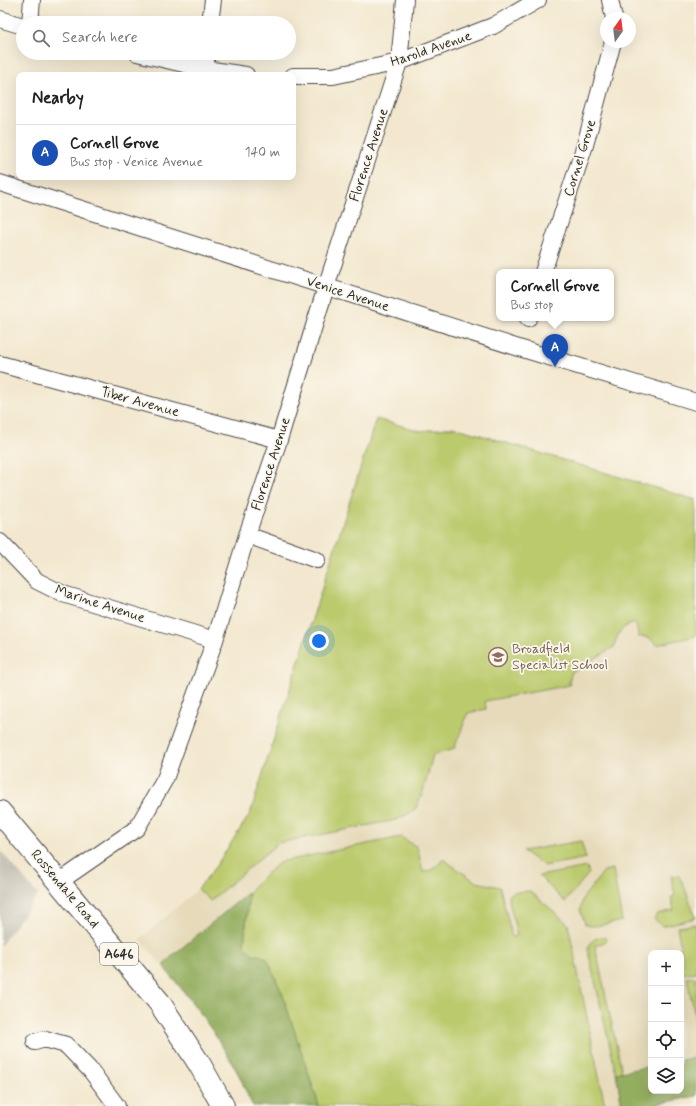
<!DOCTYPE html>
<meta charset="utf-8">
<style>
body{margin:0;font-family:Mynerve,sans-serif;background:#f2f2f2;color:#202124}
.controls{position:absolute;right:12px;bottom:12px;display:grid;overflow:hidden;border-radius:8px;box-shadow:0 4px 16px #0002}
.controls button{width:36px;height:36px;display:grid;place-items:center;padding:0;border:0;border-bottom:1px solid #e0e0e0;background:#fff;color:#202124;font:20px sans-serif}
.compass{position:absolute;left:600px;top:12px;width:36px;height:36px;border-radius:50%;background:#fff;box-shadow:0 4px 16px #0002;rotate:14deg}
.you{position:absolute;left:319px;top:641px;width:14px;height:14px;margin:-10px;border:3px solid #fff;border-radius:50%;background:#1a73e8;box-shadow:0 0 0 6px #1a73e833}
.badge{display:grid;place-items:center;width:26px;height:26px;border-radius:50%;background:#b5179e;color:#fff;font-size:13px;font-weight:700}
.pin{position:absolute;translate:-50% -33px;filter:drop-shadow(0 1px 2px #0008)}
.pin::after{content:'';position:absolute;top:21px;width:14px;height:12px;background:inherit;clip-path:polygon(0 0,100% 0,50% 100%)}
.popup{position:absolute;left:496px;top:269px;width:118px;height:52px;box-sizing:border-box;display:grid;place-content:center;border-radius:8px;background:#fff;filter:drop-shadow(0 1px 3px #0005);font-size:13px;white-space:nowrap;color:#757577}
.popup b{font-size:15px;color:#202124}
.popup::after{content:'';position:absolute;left:50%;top:100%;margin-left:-8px;border:8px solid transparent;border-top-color:#fff}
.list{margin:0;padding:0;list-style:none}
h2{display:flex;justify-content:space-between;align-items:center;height:52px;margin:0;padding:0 16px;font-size:17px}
h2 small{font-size:13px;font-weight:400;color:#757577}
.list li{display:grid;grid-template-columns:26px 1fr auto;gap:12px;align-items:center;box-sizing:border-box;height:56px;padding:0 16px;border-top:1px solid #e0e0e0}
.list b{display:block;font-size:15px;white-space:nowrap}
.list p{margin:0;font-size:13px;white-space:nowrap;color:#757577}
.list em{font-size:13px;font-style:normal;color:#757577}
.icon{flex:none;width:22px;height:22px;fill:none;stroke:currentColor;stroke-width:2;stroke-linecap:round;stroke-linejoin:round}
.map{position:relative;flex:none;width:696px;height:1106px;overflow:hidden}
.search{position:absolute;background:#fff;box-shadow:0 4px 16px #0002;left:16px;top:16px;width:280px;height:44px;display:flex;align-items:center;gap:10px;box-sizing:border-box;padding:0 14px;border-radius:22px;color:#757577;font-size:15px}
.panel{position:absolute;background:#fff;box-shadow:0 4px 16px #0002;left:16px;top:72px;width:280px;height:108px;border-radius:8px}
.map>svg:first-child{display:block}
.built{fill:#e6daba;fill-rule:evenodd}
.industrial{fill:#c8c4b8}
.green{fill:#bbca6d;stroke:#737a4c}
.forest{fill:#94ae60;stroke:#606c46}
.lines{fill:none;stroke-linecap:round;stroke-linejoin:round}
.street-casing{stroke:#494744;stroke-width:18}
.highway-casing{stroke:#494744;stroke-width:24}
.street{stroke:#fff;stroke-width:16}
.highway{stroke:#fff;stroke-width:22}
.labels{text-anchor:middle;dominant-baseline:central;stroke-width:3.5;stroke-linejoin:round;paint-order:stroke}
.shield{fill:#fbf7ec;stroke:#696865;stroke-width:1}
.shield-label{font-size:13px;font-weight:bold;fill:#2b2b2b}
.street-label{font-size:14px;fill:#2b2b2b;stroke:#fbf7ec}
.education-label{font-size:14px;fill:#785e54;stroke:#fbf7ec;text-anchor:start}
</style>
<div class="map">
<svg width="696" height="1106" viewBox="0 0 696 1106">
<rect width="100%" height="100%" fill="#fbf7ec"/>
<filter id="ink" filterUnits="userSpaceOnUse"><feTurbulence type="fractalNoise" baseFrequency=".025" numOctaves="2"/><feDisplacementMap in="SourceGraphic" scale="8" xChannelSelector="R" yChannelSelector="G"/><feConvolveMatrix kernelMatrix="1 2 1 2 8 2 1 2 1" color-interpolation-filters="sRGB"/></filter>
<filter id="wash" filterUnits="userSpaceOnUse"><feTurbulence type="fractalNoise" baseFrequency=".012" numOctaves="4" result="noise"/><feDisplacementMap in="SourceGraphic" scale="16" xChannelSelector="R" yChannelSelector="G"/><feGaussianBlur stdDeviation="0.9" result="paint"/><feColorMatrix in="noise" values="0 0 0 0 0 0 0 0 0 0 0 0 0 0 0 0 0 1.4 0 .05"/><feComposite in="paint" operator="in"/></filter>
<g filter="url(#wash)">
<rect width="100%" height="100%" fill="#f3e8cf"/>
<path class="built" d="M376,419l45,12 33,-4 242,73v596l-49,10h-394l-15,-31 -26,-44 -37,-50 -35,-42 58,-50 18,-23 34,-52zM651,953h30v138h-30z"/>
<path class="industrial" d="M0,850l38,45 -38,51z"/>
<path class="green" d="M376,419l45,12 33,-4 242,73v136l-40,9c-5,-7 -9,-9 -17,-8l-4,-15 -12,6 -6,9 -3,10 -42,25 -3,9 1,4 -85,16 1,8 -18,4 -14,36 -21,6c-4,13 -10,44 -18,54 -5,5 -13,8 -19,11l-118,23 -68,58 -12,-12 18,-23 34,-52z
M401,837l16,10 6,25c10,-2 14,-5 20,-13l33,23 24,5 12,50 5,-1 -9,-41 6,-3 16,-1 38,33 37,182h-286l-37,-113 -30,-40 -8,-8 5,-53 17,-18 13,-11 5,-2z
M581,841l5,17 -42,8 -21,-15z
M587,867l2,6 -24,29 -26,-26z
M613,869l9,52 -26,5h-6l-5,-2 -5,-14 3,-12 21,-27z
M678,875l5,8 13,35 -34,8 -4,-4 -4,-3 3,-5 17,-4 -3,-13 4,-1 -4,-20z
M696,924v48l-15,2v-9l3,-1 -7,-37z
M601,937l4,1 2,3 -1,1 -11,3 27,127 -6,1 -28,-122c0,-9 5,-12 13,-14z
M696,977v44l-9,-43z"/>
<path class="forest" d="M249,892l-5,53 8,8 15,5 15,35 37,113h-66c-6,-10 -9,-21 -14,-31 -20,-37 -46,-74 -74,-106v-5l7,-8z
M696,1057v39l-49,10h-25l-6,-33 35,-7v25h30v-31z"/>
</g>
<g filter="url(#ink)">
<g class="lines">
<defs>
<path id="street" d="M610,0l4,18
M0,19l23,7
M30,23l2,-23
M210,23l3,-23
M137,53l68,16 41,6
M205,69l2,-16
M293,76h40l66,-14 94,-36 45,-26
M0,183l519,165 177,54
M543,272l42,-127 28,-103
M528,319v-1
M0,364l279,76
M247,535l70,25
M0,542l37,39 26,13 152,46
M59,882l78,-54 28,-49 50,-139 32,-105 32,-95 47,-153 73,-225 6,-62
M35,1042l10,-3 21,6 25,26 26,35"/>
<path id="highway" d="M0,812l159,190 41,63 23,41"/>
</defs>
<use href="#street" class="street-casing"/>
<use href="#highway" class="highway-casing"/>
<use href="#street" class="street"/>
<use href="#highway" class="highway"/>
</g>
</g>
<defs>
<symbol id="school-ring" viewBox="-11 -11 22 22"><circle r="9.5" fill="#fbf7ec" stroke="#8d6e63" stroke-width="1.5"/><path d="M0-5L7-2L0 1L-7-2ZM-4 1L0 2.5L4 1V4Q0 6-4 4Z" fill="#8d6e63"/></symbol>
</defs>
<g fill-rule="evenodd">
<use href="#school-ring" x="487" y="646" width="22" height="22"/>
</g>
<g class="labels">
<rect class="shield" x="100" y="943" width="38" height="22" rx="3"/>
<g class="shield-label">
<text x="119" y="954">A646</text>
</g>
<g class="street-label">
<text transform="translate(431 49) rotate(-19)">Harold Avenue</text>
<text transform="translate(369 155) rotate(-72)">Florence Avenue</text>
<text transform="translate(580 158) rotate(-73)">Cornel Grove</text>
<text transform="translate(348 294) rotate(18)">Venice Avenue</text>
<text transform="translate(140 402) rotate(15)">Tiber Avenue</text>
<text transform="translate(271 464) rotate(-72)">Florence Avenue</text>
<text transform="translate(100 604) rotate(18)">Marine Avenue</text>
<text transform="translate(65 889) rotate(50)">Rossendale Road</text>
</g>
<g class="education-label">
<text x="512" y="649">Broadfield<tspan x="512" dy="16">Specialist School</tspan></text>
</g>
</g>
</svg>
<div class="controls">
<button>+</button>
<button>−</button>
<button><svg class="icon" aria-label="locate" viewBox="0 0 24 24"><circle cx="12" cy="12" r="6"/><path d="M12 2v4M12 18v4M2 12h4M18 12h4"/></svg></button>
<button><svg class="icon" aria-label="layers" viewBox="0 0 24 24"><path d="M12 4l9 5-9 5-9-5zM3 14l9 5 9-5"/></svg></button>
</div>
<svg class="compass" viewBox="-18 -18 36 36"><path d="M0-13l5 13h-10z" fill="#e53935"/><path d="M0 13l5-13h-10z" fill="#757577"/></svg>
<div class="you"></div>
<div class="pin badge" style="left:555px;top:367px;background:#1a4fb4">A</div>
<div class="popup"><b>Cornell Grove</b>Bus stop</div>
<div class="search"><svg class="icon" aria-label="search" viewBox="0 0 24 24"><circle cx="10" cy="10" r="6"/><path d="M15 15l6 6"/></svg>Search here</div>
<section class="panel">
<h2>Nearby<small></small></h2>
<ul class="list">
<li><span class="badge" style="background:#1a4fb4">A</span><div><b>Cornell Grove</b><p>Bus stop · Venice Avenue</p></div><em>140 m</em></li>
</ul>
</section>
</div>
